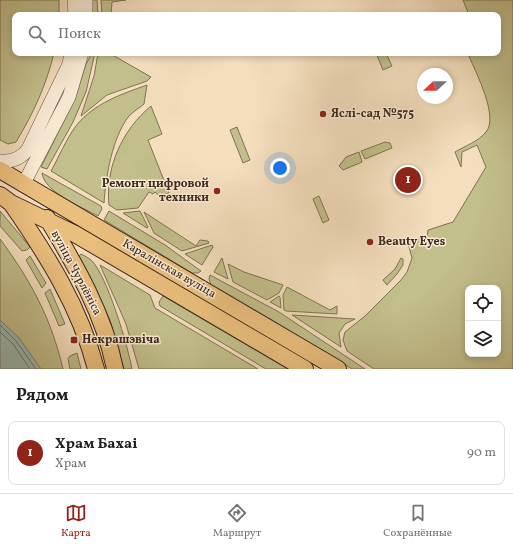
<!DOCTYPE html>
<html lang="ru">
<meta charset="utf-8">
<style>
body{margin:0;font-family:Vollkorn,serif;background:#f6f6f6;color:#202124}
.controls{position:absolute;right:12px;bottom:12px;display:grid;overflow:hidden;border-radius:8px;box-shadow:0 2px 6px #0003}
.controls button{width:36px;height:36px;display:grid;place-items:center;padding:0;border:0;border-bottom:1px solid #e0e0e0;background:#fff;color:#202124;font:20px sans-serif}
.compass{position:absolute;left:417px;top:68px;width:36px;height:36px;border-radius:50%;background:#fff;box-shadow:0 2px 6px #0003;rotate:248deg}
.you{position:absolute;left:280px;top:168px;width:14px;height:14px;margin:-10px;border:3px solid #fff;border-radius:50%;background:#1a73e8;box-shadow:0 0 0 6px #1a73e833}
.badge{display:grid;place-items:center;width:26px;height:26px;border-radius:50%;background:#8f2418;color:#fff;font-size:13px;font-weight:700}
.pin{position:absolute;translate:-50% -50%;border:2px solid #fff;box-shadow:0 1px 4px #0006}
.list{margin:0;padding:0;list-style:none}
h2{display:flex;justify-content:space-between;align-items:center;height:52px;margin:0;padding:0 16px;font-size:17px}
h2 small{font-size:13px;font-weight:400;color:#757577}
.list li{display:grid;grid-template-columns:26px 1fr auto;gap:12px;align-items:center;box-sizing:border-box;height:64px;margin:0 8px 8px;padding:0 8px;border:1px solid #e0e0e0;border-radius:8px}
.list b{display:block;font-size:15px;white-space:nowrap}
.list p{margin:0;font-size:13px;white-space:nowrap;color:#757577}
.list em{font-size:13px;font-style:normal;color:#757577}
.icon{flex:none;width:22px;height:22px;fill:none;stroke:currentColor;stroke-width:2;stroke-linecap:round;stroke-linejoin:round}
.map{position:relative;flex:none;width:513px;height:369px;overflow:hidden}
.search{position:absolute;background:#fff;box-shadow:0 2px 6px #0003;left:12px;right:12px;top:12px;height:44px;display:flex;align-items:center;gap:10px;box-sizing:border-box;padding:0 14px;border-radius:8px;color:#757577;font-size:15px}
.sheet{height:124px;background:#fff}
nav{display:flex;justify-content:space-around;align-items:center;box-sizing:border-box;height:56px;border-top:1px solid #e0e0e0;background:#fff;font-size:11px;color:#757577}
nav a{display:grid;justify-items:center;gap:2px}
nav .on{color:#8f2418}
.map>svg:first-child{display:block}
.green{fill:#c2bf8c;stroke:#7f7353;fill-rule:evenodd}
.water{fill:#9dbbb7;stroke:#768078}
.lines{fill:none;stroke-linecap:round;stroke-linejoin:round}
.shore{stroke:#6c7168;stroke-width:1}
.minor-casing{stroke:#6a5543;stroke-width:14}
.major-casing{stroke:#3c271a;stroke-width:18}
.minor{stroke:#f8ead4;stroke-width:13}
.major{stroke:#eabf7e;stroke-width:16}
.poi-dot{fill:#8f2418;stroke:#f8ead4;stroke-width:1.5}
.labels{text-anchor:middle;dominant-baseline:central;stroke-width:3;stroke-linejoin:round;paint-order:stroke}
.poi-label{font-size:12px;font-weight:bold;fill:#3c271a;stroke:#f8ead4;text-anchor:start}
.street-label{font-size:12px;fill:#3c271a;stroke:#f8ead4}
</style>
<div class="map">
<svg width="513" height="369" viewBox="0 0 513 369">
<rect width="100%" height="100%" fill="#f4debd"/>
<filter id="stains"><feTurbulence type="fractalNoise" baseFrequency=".005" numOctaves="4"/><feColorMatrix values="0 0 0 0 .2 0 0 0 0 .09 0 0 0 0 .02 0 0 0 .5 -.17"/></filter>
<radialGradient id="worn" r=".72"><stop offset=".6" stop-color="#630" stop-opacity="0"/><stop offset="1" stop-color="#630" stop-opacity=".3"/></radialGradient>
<path class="green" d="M0,0h59v15h-44v38h39c-8,33 -21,61 -38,89l-8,2 -8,-4z
M90,0h7l1,15h-8z
M101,0h25l-14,2 -1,13h-9z
M463,0h50v369h-139l-27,-18 -4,-11 2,-8 20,-16 36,-36 6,-8 5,-14 -4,-15 19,-7 1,-6 25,-8 33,-55 -9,-22 -15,7 -1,15 -6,-15c10,-6 24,-11 31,-20 13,-15 -10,-59 -17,-76l4,-3h25v-38h-29zM468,288h30v66h-30z
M92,53h3l-9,39 -13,30 -26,47 -6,-2 34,-68 11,-35z
M98,53h11l42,24 -4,4 -40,14 -26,21 13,-40z
M376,53h10l6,13 -9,4z
M147,85l-3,19c-5,4 -11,8 -15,12 -17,22 -23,60 -25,87l-53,-32c8,-14 15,-32 25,-45 18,-23 46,-32 71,-41z
M151,106l11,28 -14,6 21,53 -8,4 -6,-5 -2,2 -4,-2 -11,16 -21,2 -8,-5c-4,-37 13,-75 42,-99z
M237,127l13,33 -7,3 -13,-33z
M385,142l5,1 2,5 -27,11 -4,-8z
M359,152l3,10 -19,8 -4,-4 7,-9z
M42,173l59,33 1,3 -4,7c-16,-9 -54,-24 -56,-43z
M319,196l10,24 -6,3 -10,-24z
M0,211l30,36 -3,3 -5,1 -22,-25z
M109,211l56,34 36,26 -3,2h-6l-88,-53z
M140,211l8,16 -1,1 -24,-15z
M144,212l52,34 4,-6 8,1 1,2 -27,8 -28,-18z
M97,235l215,129 1,1h-2l-216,-128z
M0,239c31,42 51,79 63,130h-63z
M212,245l1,2 -11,18 -17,-11z
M81,254c4,2 8,4 11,7 15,15 36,85 40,108h-8l-14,-49 -31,-64z
M30,256l16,27 -4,5 -16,-28z
M222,258l6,21 -14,-7z
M401,258l2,1v6l-6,9 -10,11 -4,-5 12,-11z
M228,264l16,8 39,13 -4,8 -12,7 -34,-18z
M100,265l50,30 5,13 103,61h-119l-13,-45z
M210,275l69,37 86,57h-13l-141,-84 -2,-6z
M287,287l43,23 7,-4v8l-51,-3 -2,-1 -1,-15z
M50,289l15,35 -6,2 -14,-33z
M163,296l125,73h-22l-106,-63 -1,-4z
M279,296l1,1 1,11 -11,-6z
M292,315l63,4 -10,5 -6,9 2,14z
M77,353l4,16h-11l-2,-10 2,-3z"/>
<path class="water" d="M0,320l19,18 22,31h-41z"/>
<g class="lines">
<path class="shore" d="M0,325l16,16 20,28
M0,332l13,12 17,25"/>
<defs>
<path id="minor" d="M74,0l1,15
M86,0v15
M0,161c11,1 21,-2 28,-12l41,-85 2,-11
M23,185l46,-88 13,-44"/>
<path id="major" d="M0,170l338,199
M0,195l11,8 64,31 230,135
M11,203c36,52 69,104 85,166
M47,218c29,48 57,96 68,151"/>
</defs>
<use href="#minor" class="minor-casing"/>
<use href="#major" class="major-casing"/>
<use href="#minor" class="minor"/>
<use href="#major" class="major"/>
</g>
<g class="poi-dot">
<circle cx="323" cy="114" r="4"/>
<circle cx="217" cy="191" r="4"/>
<circle cx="370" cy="242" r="4"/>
<rect x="70" y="336" width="8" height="8" rx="2"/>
</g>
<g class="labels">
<g class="poi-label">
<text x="331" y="114">Яслі-сад №575</text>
<text x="209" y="184" text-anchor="end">Ремонт цифровой<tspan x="209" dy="14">техники</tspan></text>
<text x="378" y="242">Beauty Eyes</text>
<text x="82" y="340">Некрашэвіча</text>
</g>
<g class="street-label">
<text transform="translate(169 269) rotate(30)">Каралінская вуліца</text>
<text transform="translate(76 273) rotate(62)">вуліца Чурлёніса</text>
</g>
</g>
<rect width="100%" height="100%" filter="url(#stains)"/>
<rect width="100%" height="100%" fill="url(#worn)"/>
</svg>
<div class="controls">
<button><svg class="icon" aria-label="locate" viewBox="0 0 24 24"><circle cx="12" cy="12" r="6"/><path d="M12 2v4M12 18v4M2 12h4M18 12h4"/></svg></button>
<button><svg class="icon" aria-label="layers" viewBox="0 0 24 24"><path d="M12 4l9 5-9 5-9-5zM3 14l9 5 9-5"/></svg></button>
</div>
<svg class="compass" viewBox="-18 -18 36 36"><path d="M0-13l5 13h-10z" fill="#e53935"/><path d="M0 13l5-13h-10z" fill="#757577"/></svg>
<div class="you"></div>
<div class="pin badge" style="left:408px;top:180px">1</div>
<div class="search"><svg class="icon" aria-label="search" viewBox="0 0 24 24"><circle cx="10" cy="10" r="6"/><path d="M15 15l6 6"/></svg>Поиск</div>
</div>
<section class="sheet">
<h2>Рядом<small></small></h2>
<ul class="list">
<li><span class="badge">1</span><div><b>Храм Бахаі</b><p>Храм</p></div><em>90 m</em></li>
</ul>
</section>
<nav>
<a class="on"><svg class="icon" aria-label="map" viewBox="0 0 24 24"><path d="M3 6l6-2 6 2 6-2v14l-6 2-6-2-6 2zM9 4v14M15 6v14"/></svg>Карта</a>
<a><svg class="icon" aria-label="directions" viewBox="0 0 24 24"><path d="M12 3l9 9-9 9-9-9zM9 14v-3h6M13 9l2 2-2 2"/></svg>Маршрут</a>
<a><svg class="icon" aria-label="saved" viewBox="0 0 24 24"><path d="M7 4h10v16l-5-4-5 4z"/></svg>Сохранённые</a>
</nav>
